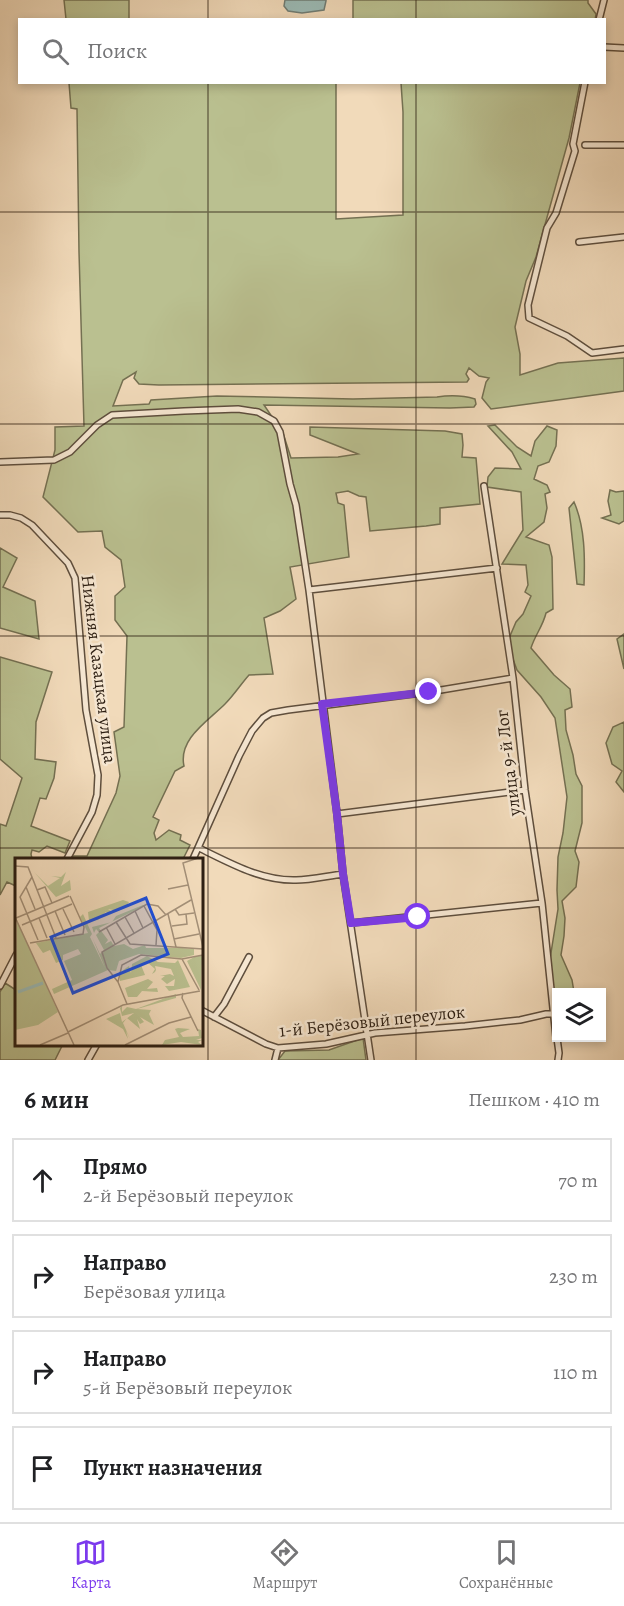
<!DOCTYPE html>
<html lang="ru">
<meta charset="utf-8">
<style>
body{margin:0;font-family:Alegreya,serif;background:#f2f2f2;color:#202124}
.controls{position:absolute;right:18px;bottom:18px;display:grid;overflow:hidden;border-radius:0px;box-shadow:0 3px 9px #0003}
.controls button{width:54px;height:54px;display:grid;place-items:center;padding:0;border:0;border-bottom:2px solid #e0e0e0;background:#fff;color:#202124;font:30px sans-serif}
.stop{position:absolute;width:18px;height:18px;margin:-14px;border:4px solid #7c3aed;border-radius:50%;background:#fff}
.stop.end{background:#7c3aed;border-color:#fff;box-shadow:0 2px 6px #0008}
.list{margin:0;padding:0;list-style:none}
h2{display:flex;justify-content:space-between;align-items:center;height:78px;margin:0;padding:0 24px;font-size:26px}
h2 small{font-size:20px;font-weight:400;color:#757577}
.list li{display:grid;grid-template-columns:39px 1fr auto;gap:18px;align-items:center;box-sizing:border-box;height:84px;margin:0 12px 12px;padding:0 12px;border:2px solid #e0e0e0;border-radius:0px}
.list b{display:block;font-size:22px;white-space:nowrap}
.list p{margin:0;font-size:20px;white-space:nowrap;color:#757577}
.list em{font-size:20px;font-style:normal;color:#757577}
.icon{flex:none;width:33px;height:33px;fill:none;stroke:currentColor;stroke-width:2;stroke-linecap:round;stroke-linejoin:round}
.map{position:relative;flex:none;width:624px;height:1060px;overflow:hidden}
.search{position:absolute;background:#fff;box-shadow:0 3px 9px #0003;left:18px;right:18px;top:18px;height:66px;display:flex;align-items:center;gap:15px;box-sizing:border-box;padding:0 21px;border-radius:0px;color:#757577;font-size:22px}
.sheet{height:462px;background:#fff}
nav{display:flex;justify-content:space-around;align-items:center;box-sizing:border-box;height:84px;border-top:2px solid #e0e0e0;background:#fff;font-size:16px;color:#757577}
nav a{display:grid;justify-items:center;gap:3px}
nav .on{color:#7c3aed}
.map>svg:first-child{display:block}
.green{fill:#bac090;stroke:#747052;stroke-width:1.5}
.water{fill:#9bbab5;stroke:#6f7c74;stroke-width:1.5}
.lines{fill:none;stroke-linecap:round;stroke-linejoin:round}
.street-casing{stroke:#5e4e3d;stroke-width:8}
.street{stroke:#f6e7d2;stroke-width:5}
.route{stroke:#7c3aed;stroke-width:8}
.grid{fill:none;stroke:#2d1f13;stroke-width:1.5;stroke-opacity:0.55}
.labels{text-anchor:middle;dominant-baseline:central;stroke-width:5;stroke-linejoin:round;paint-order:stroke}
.street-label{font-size:18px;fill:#2d1f13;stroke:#f6e7d2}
.inset-river{fill:none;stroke:#9bbab5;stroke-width:3}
.inset-road{fill:none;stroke:#a38f77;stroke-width:1.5}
.view{fill:#1d4ed8;fill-opacity:0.15;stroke:#1d4ed8;stroke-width:3}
.inset-edge{fill:none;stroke:#2d1f13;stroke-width:3}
</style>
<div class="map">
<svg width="624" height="1060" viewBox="0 0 624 1060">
<rect width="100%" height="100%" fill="#f1daba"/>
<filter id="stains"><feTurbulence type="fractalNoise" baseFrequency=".00333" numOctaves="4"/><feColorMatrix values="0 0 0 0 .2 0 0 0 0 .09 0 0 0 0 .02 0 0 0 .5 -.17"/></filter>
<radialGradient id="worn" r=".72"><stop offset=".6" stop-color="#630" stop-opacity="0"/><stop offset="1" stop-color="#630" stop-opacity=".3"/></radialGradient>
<path class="green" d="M64,0h65v19h-63z
M353,0h235v3l8,11 -1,6 -242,-1z
M69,83h267v136l67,-4v-103l-2,-29h179l-11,55 -33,119 -10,24 -11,46 5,27v21l38,-12 66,-5v33l-133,18 -9,-11 4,-16 3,-4 -10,-2 -10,-8 -3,6 3,5 -2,3 -308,3 -20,-1 -5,-6 2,-6 -13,8 -10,26 36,-2 2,-4 66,-4 136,3 84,-2c13,-2 25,-2 38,2l1,5 -2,3 -24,1 -186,-3 19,28 8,25 47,-1 20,-3 -48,-19v-8l135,4 17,3 1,11 -1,12 14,1 4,46 -40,4v16l-14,2 -56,5 -4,-34 -7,-1 -11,-5 -12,2 2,10 6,2 5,52 -59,10 6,32 -16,12 -16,7 9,56 -24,1c-8,9 -15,20 -24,29 -17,17 -47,35 -41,62l-9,5 -22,46 6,3 -5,13 2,7 13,-10 12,5 -1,5 10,5 -7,14h-111l1,-3h14l29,-63 4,-17 -6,-44 10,-5 3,-91 -12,-16v-24l10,-9 -4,-27 -16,-13 -3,-16 -24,1 -35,-35 12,-47v-23l29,-1 -5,-174 -2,-143 -6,-1z
M495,425l22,22 14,9 4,-15 12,-15 10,4 -1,16 -7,16 -11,4 -4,13 13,6 3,7 -5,2 2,14 -3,14 -18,15 23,8 3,12 1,52 -7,4c-3,13 -11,22 -15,35l23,27 16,14 2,18 -7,3 1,20 7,25 3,19 6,12v37l-7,28 4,11 -3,25 -14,14 3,17 -1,18 -3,19 11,25 2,12 -18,1v31l-6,-65 8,-50 -1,-19 1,-33 5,-24 4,-36 -12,-79 -14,-21 -24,-27 -10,-27 9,-21 7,-8 8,-18 -6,-4 3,-7 -2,-20 -24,-1 21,-34 -2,-38 -34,-5 1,-10 7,-9 26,1 -9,-17 -24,-26z
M610,490l6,2 8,-1v30l-5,3 -17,-6 9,-3 -3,-14z
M574,502c11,25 11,55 10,83l-7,-1 -8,-76z
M0,548l17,10 -14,29 32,14 4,38 -39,-11z
M624,634v35l-7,-30z
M0,657l52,15 -16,50 -1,37 21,3 -2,16 -8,21 -6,-1 -9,28 39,15 -5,12 -18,-7 -8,6 -7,-2 -1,4 1,5h-16v27l-9,-4 -7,13v-71l6,2 16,-48 -22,-19z
M624,722v70l-8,-10 6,-11 -10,-7 -6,-21 7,-16z
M5,983l11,7v54h47l-8,16h-55v-68z
M363,1038l3,22h-88l7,-9 44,-1z"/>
<path class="water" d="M285,0h41v1l-2,9 -22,3 -14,-2 -4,-5z"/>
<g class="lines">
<defs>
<path id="street" d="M599,20l5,-20
M604,47l20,1
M585,82l-12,62 2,7 -19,62 -9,15 -19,77 1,13 38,18 25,17 32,-4
M585,145h39
M579,242l45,-5
M0,462l54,-2 16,-8 27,-27 15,-10 72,-4 54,-2 20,3 16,9 6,11 10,52 6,21 13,85 28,224 6,60 28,186
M484,486l29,192 12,112 17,113 14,134
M0,515h10l11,3 11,7 36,38 7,15 11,132 12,65 -1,20 -5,17 -25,47
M309,590l188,-22
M337,814l188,-24
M199,848c31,15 62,33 97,32 15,0 31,-4 47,-6
M193,859l46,-103 13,-25 11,-13 8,-5 17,-3 141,-18 84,-14
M351,923l191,-20
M0,986l16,-31
M201,1010l65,34 12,4 48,-4 49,-11 90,-7 55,-6 26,-6h7
M214,1017l10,-13 25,-47
M557,1038l2,15 -1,7
M88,1060l9,-16
M275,1060l3,-12"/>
</defs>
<use href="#street" class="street-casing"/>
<use href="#street" class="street"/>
</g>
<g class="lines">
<path class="route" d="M418,917l-67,6 -8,-49 -6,-60 -15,-110 107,-12"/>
</g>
<path class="grid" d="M208,0v20M416,0v20M208,82v978M416,82v978M0,212h624M0,424h624M0,636h624M0,848h624"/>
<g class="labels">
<g class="street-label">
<text transform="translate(99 669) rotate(83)">Нижняя Казацкая улица</text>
<text transform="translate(508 763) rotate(-97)">улица 9-й Лог</text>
<text transform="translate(372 1021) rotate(-6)">1-й Берёзовый переулок</text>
</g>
</g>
<g transform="translate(15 858)">
<rect width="188" height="188" fill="#f1daba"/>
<path d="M19,14l14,14 12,-8 -9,-2 10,1 5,-5 -5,14 9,-6 1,10 -15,7zM108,42l6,2 -3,5 -8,4 -10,-2 3,2 -3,3 -2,-2 -8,8 -9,1 -1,-9zM128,47h3l-47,23 9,12 -3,4 6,-3 3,5 10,-2 9,5 12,-4 1,3h36l12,1v6l-13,3 -42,-4 -20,7 -3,10 -8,-1 -54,24 -2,-5 20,-9 -8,-19 17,-7 -3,-5 -15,6v5l-7,3 -6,-13 -7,3 -7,-10 52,-10 -8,-16 3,-3 9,20 -2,3 15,31 -13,-31 8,17 4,-4 -8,-15 3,-3 -3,-3 -2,4 -2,-6 20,-5 4,-6zM2,62l41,92 -20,13 -23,5zM132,98l11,6 17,1 3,-3 12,27 -21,4 -4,-5h9l1,-7 -8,5 -6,-5 4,-3h-5l10,-2 4,2 -3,-7 -16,-3 1,4 -1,2 -3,2 3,-5 -8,-7 -6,3 4,10 -25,6v-8l6,-5 3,-2 2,7 1,-9zM181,98h6l-1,34 -14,-29zM133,121l5,3 -6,7 10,-1 1,4 -16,-1 -5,6h-9l-3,-9zM161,136v4l-39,11 14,1 -2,4 5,11 -14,-8 4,5 -4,2 -3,-5 3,10 -13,-11 -4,5 7,16 -4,-8 2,8 -5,-10 -17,-10 14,-6 2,9 12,-9 -12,3 -2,-8 2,-2v6l5,-5 9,2zM163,170l12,1 -10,4 3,4 16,-1 -1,-7 3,1 1,8 -6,2h6l-4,2 4,3 -21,-3 -19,3 3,-5 14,-3 -4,-8z" fill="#bac090"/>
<path class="inset-river" d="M3,134l25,-9"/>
<path class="inset-road" d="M183,0l-15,5 20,84M0,8l13,1 28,71M17,19l-12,20 18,43M11,29l9,22M153,31l20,-4M22,32l8,-3 7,16M129,48l13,24 -1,15M48,51l11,23M160,51l4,6 15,-2M40,53l10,24M120,53l8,17M153,56l8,33M0,59l59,128M110,59l9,16M1,60l53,-22M24,60l8,20M101,64l14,22 73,5M7,67l50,-21M157,68l15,-2 -1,-10M91,69l9,17M84,74l48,-28 11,2 8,9M159,81l25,-5M15,85l53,-9 1,-7 -14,-31M167,101l17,31M103,124l-11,-14 -5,-16 89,-52M168,135l-1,5 16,33M112,146l-9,-22 4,-17 19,-10 41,4 21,-4M53,174l55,-27 77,-14M25,187l28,-12M110,187l44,-22 22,-6"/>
<path class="view" d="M131,40l22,56 -95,39 -22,-56z"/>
<rect width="188" height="188" class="inset-edge"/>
</g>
<rect width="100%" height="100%" filter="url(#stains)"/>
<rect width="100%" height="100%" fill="url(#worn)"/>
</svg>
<div class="controls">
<button><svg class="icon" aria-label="layers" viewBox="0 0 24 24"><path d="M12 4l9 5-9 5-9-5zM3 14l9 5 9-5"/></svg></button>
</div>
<div class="stop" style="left:418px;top:917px"></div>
<div class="stop end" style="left:429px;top:692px"></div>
<div class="search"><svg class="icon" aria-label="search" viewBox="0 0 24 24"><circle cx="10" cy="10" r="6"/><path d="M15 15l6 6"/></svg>Поиск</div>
</div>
<section class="sheet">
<h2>6 мин<small>Пешком · 410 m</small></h2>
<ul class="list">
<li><svg class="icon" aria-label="ahead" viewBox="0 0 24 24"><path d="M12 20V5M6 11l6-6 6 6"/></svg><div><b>Прямо</b><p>2-й Берёзовый переулок</p></div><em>70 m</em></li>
<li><svg class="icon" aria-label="right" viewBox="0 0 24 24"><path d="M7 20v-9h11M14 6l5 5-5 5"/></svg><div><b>Направо</b><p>Берёзовая улица</p></div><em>230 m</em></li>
<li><svg class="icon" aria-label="right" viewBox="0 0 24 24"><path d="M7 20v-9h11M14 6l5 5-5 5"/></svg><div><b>Направо</b><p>5-й Берёзовый переулок</p></div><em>110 m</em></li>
<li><svg class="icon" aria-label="arrive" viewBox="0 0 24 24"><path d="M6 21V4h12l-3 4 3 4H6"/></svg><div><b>Пункт назначения</b></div></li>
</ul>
</section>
<nav>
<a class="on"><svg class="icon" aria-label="map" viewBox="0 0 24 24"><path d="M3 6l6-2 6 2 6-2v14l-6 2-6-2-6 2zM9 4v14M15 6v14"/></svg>Карта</a>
<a><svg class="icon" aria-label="directions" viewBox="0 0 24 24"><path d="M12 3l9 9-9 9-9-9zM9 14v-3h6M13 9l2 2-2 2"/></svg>Маршрут</a>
<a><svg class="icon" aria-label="saved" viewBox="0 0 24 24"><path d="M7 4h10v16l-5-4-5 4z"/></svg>Сохранённые</a>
</nav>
